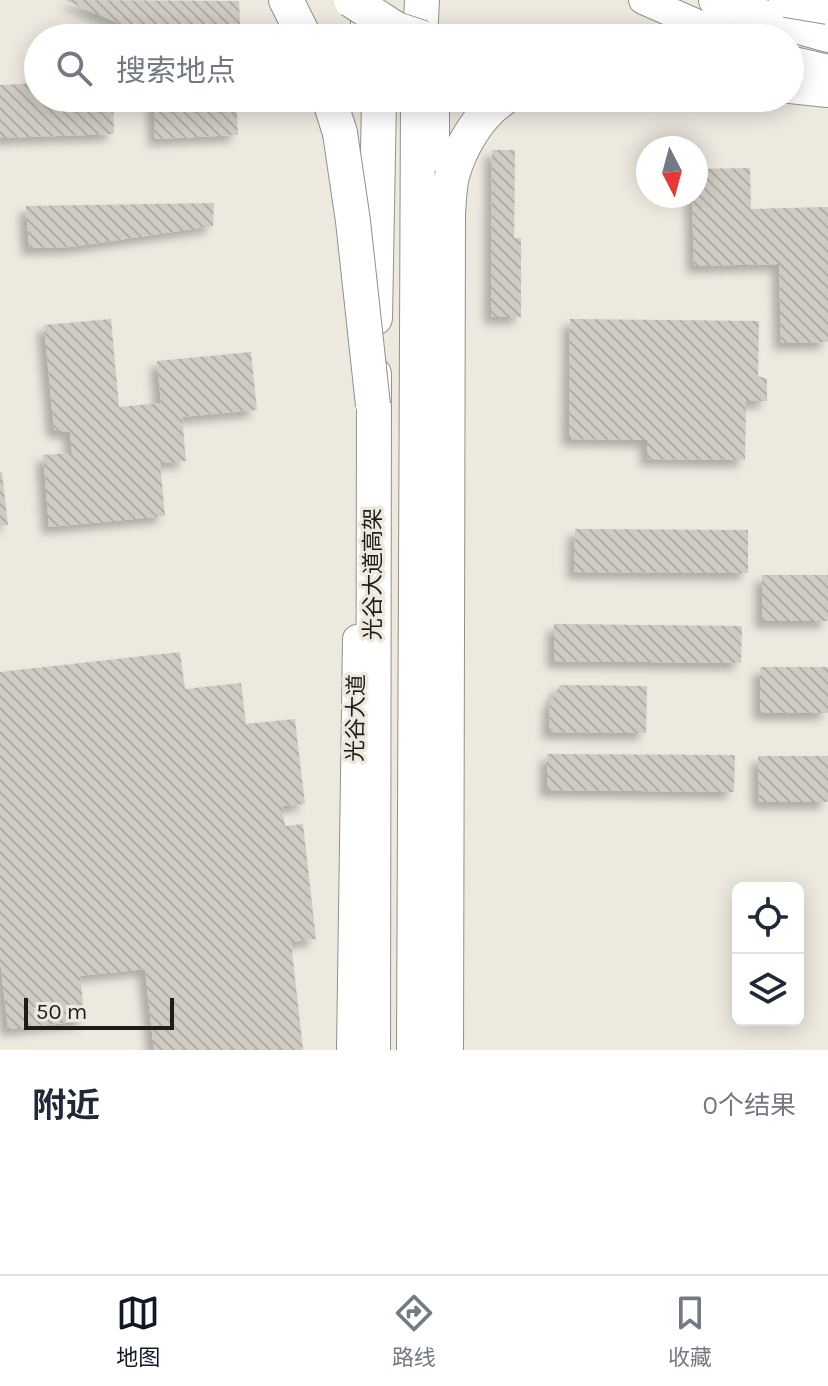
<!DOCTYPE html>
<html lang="zh">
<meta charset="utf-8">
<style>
body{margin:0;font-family:Karla,"Noto Sans SC",sans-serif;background:#f6f6f7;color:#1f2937}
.controls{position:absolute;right:24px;bottom:24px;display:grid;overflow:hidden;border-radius:12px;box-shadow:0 4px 20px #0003}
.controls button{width:72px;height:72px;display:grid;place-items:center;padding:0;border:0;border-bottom:2px solid #e0e1e3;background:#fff;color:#1f2937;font:40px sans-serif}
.compass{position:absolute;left:636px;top:136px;width:72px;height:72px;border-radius:50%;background:#fff;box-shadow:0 4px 20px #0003;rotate:174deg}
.scale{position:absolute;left:24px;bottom:20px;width:150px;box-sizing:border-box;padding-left:8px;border:4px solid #1e1c19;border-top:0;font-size:22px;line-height:28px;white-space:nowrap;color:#1e1c19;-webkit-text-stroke:6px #ede9df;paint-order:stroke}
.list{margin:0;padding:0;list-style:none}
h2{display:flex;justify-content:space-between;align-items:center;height:104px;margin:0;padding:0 32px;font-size:34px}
h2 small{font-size:26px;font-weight:400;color:#747a83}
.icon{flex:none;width:44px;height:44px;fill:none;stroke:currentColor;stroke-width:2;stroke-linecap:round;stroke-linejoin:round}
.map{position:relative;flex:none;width:828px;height:1050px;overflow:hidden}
.search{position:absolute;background:#fff;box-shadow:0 4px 20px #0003;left:24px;right:24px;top:24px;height:88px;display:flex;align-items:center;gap:20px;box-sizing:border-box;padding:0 28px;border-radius:44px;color:#747a83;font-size:30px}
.sheet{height:224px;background:#fff}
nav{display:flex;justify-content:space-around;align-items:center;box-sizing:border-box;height:112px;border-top:2px solid #e0e1e3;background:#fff;font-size:22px;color:#747a83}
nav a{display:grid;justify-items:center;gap:4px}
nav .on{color:#111827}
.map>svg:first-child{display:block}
.building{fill:url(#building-back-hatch);filter:url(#shadow)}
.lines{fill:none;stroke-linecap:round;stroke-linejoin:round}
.primary-casing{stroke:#959188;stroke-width:30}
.highway-casing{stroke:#959188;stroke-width:36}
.primary{stroke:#fff;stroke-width:28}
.highway{stroke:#fff;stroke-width:34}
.highway-bridge-casing{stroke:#959188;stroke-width:36;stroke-linecap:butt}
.highway-bridge{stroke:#fff;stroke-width:34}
.labels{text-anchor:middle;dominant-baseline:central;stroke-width:7;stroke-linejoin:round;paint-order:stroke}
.street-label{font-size:22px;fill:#1e1c19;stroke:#ede9df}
</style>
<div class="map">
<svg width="828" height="1050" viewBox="0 0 828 1050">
<defs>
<pattern id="building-back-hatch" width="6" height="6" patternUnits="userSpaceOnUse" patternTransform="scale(2)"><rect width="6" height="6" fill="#cfcbc2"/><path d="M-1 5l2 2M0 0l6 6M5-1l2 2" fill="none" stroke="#b1aea6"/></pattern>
<filter id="shadow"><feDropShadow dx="-7" dy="7" stdDeviation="4" flood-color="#0004"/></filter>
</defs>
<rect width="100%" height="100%" fill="#ede9df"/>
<path class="building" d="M65,0l174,1 2,37h-89z
M38,83v15h75l1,36 -114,4v-53z
M154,98h82l2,37 -83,4z
M492,150h23l-1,88h7v79h-30z
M750,168l1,41 77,-2v135l-47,1 -2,-79 -85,2 -2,-70h4v-27z
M214,203l-1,23 -142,21 -42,1 -3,-42z
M111,319l8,88 42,-4 -4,-42 94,-9 6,58 -75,7 4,44 -26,2 5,53 -116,11 -6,-72 29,-2 -2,-21 -16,-2 -10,-105z
M570,319l189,2 -1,55 9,3v22h-21l-1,59 -98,-1v-19l-78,-1z
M0,472h2l6,53 -8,1z
M575,529l173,1v43l-174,-1z
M762,575h66v46h-66z
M554,624l188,2 -1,37 -187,-2z
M180,652l5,37 56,-6 5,41 49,-5 10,85 -23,2 3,20 18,-2 13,115 -25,3 12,108h-149l-9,-81 -65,7 5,45 -77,8 -8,-70v-287z
M760,667h68v46h-68z
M560,685l87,1 -1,47 -97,-1 1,-29z
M547,754l188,1 -1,37 -187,-2z
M758,756h70v46h-69z"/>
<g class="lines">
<defs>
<path id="primary" d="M365,0v38
M643,0l87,38
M790,60l38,9
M435,157v-59
M351,1050l6,-411"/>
<path id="highway" d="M286,0l19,38
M716,0l44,16 68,19
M420,38l2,-38
M790,86l38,4
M329,98l11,35
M375,318l4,-220
M373,1050l1,-676
M414,1050l4,-952
M446,1050l2,-836c1,-12 1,-26 4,-38 8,-29 27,-62 52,-78"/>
</defs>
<use href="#primary" class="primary-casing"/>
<use href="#highway" class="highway-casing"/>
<use href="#primary" class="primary"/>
<use href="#highway" class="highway"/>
<defs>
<path id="highway-bridge" d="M351,0l45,29 27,9
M786,0l42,7
M340,133l13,88 20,184"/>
</defs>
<use href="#highway-bridge" class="highway-bridge-casing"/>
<use href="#highway-bridge" class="highway-bridge"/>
</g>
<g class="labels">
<g class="street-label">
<text transform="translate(373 574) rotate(-90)">光谷大道高架</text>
<text transform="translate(356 718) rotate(-89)">光谷大道</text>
</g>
</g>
</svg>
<div class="controls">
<button><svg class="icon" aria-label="locate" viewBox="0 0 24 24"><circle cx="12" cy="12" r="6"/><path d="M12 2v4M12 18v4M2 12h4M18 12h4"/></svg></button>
<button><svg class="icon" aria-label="layers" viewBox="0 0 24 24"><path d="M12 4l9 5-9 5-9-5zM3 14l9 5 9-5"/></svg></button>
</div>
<svg class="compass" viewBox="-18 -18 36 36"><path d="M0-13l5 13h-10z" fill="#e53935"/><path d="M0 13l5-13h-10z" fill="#747a83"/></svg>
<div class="scale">50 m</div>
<div class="search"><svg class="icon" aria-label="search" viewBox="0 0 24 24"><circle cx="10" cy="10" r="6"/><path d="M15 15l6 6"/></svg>搜索地点</div>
</div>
<section class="sheet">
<h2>附近<small>0个结果</small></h2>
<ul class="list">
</ul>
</section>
<nav>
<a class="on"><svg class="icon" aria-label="map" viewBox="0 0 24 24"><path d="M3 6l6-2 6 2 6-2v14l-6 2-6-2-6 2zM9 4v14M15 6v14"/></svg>地图</a>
<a><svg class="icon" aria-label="directions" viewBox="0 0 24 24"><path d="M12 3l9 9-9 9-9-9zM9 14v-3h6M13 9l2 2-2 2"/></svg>路线</a>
<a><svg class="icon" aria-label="saved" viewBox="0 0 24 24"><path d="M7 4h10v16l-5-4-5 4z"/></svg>收藏</a>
</nav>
